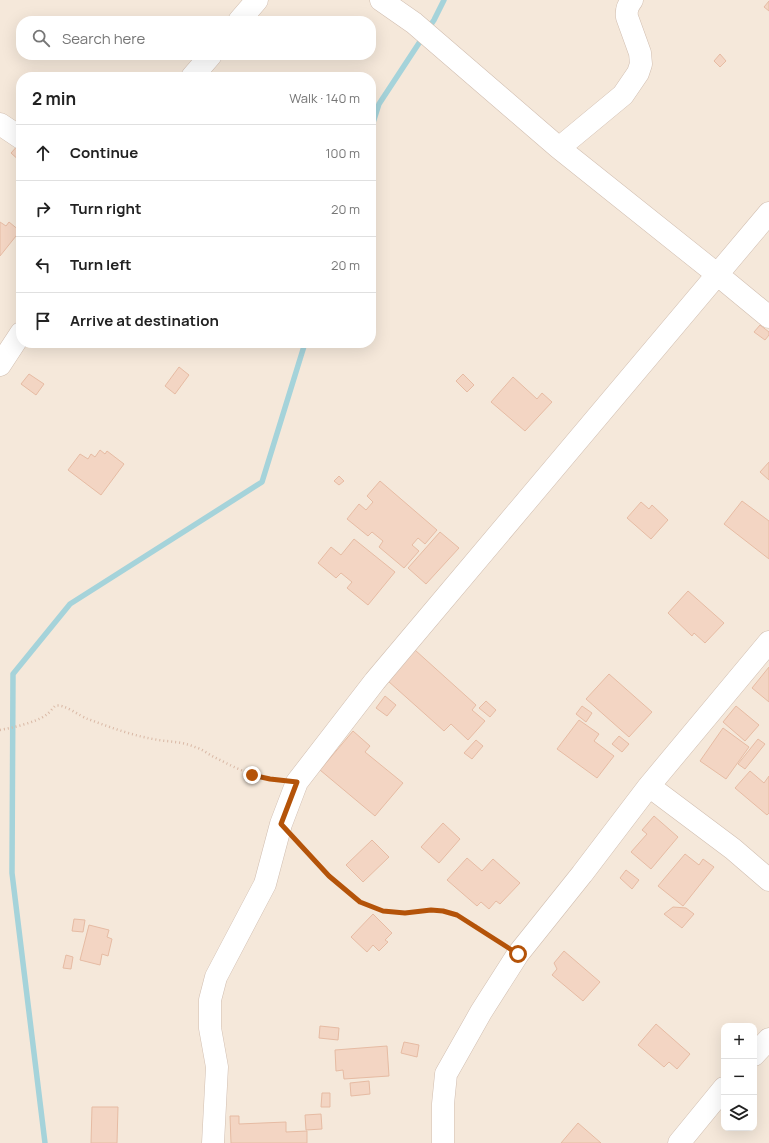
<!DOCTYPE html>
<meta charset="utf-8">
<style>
body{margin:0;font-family:Manrope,sans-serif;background:#f2f2f2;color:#222}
.controls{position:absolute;right:12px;bottom:12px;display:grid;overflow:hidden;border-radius:8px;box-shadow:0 4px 16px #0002}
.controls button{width:36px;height:36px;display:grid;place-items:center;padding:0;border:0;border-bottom:1px solid #e0e0e0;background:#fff;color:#222;font:20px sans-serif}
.stop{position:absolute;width:12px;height:12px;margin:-9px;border:3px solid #b45309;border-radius:50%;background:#fff}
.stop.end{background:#b45309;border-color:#fff;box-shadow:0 1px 4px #0008}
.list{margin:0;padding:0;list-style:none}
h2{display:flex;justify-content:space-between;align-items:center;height:52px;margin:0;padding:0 16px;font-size:17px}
h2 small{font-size:13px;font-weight:400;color:#767676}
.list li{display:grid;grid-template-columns:26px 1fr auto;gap:12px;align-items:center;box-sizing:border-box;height:56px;padding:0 16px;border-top:1px solid #e0e0e0}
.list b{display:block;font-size:15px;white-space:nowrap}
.list em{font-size:13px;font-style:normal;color:#767676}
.icon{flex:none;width:22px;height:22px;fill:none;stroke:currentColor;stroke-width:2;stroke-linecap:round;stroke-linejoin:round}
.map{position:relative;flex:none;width:769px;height:1143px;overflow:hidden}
.search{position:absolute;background:#fff;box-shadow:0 4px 16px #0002;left:16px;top:16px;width:360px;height:44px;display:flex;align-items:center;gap:10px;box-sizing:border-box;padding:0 14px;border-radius:16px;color:#767676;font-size:15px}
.panel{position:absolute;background:#fff;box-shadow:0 4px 16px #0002;left:16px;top:72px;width:360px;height:276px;border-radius:16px}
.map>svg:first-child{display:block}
.residential{fill:#f5e8da;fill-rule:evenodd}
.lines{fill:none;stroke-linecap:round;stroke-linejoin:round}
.stream{stroke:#a5d3da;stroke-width:5.5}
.building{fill:#f3d5c3;stroke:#e6bba3}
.minor-casing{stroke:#d1beb0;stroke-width:23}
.path{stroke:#d9b8a5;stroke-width:2.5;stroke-dasharray:1 3;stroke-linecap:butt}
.minor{stroke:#fff;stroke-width:22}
.route{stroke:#b45309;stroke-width:5}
</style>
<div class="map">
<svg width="769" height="1143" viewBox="0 0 769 1143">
<rect width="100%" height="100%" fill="#fdf6ec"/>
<path class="residential" d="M0,0h769v1143h-769zM21,21h350v34h-350zM21,77h350v266h-350zM724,1026h30v102h-30z"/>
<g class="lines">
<path class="stream" d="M428,29l6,-9 10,-20
M371,129l8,-25 44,-67
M45,1143l-33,-270 1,-199 57,-70 192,-122 43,-139"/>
</g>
<path class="building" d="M769,1v10l-5,-4z
M720,54l6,7 -6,6 -6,-6z
M21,142v20l-10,-9z
M0,222l6,4 3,-4 11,9 -20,25z
M760,325l9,7v3l-4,5 -11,-8z
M179,367l10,8 -14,19 -10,-8z
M29,374l15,10 -8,11 -15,-11z
M463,374l11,11 -7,7 -11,-11z
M513,377l24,22 5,-6 10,9 -27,29 -34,-29z
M100,450l5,4 2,-3 17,13 -23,31 -33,-25 12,-16 8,5 3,-5 4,3z
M769,462v18l-9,-8z
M339,476l5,5 -5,4 -5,-4z
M380,481l57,49 -12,14 -7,-6 -6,7 7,6 -15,17 -25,-21 4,-6 -11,-9 -4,4 -21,-17 12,-15 7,6 7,-8 -6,-6z
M742,501l27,20v38l-45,-35z
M641,502l8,7 3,-4 16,15 -17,19 -24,-21z
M440,532l19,16 -33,36 -18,-16z
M354,539l41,33 -27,33 -21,-17 5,-6 -11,-9 -5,5 -18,-15 13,-16 10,8z
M688,591l36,32 -19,20 -11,-10 -2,3 -24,-23z
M415,650l61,55 -4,5 13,11 -17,19 -17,-16 -7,7 -56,-50z
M769,667v35l-17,-14z
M609,674l43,38 -23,25 -43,-38z
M385,696l11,9 -9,11 -11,-8z
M486,701l10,9 -6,7 -11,-9z
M582,706l10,7 -6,9 -10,-8z
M736,706l23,19 -14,16 -22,-19z
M579,720l20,14 -5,7 20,15 -17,22 -40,-29z
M723,728l26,19 -23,32 -26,-18z
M353,731l17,15 -5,6 38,31 -28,33 -55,-46z
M619,736l10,8 -7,8 -10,-8z
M758,739l7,5 -20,25 -7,-5z
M476,740l7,6 -11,13 -8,-6z
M750,771l14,12 5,-7v37l-2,2 -32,-27z
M654,816l24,21 -27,32 -20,-17 16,-18 -5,-4z
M443,823l17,16 -21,24 -18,-16z
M372,840l17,17 -26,25 -17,-17z
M685,854l14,11 4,-6 11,8 -31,39 -25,-20z
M467,858l15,13 11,-12 27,24 -20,21 -4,-3 -7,8 -8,-7 -4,4 -30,-26z
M626,870l13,10 -7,9 -12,-11z
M673,907l13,1 8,6 -12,14 -18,-14z
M373,914l19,19 -7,7 3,2 -9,9 -6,-6 -6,7 -16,-15z
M74,919l11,1 -2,12 -11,-1z
M89,925l20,5 -2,7 5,2 -4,17 -6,-2 -2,11 -20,-5z
M564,951l36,31 -17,19 -31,-26 5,-6 -3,-6z
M66,955l7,2 -2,12 -8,-1z
M656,1024l34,30 -13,15 -8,-7 -5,5 -26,-22z
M320,1026l19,2 -1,12 -19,-2z
M404,1042l15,3 -2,12 -16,-4z
M387,1046l2,30 -45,3 -1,-9 -7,1 -1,-21z
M369,1081l1,13 -19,2 -1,-13z
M322,1093h8v14h-9z
M92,1107h26l-1,36h-26z
M321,1114l1,15 -16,1 -1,-15z
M230,1116h9v8l47,-2v10l21,-1v12h-76z
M578,1123l23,20h-40z"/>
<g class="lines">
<defs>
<path id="minor" d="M381,0l33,23 145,125 159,127 51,42
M239,21l18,-21
M192,77l19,-22
M0,124l21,14
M559,148l64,-53 15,-22 3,-9 -1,-11 -13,-36c-1,-8 1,-11 5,-17
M0,365l21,-32
M649,786l84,63 36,31
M754,1055l15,-16
M213,1143l4,-76 -7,-39v-28l6,-23 49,-93 16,-60 16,-42 78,-101 394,-468
M443,1143v-39l3,-30 35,-62 37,-58 64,-80 67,-88 120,-144
M679,1143l45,-55"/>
</defs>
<use href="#minor" class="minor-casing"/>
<path class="path" d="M0,730c12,-2 37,-8 46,-15 3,-2 6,-6 9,-9 9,-3 24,10 33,13 21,8 43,16 65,20 14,3 28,2 42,8 7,2 13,7 19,10 20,10 40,21 63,23
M297,841c23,24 53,62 86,70 17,4 33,-1 49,-1 27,1 49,19 70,34"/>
<use href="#minor" class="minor"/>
</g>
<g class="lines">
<path class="route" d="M252,775l18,4 27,3 -16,42 48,52 31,26 23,9 22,2 26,-3 12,1 14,4 61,39"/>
</g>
</svg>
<div class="controls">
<button>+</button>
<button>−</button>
<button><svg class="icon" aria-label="layers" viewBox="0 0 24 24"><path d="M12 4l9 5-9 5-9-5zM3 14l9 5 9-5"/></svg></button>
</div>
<div class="stop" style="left:518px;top:954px"></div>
<div class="stop end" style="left:252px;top:775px"></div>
<div class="search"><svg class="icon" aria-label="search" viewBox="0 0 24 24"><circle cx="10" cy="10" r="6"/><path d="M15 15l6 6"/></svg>Search here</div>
<section class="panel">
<h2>2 min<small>Walk · 140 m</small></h2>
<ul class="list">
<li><svg class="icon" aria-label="ahead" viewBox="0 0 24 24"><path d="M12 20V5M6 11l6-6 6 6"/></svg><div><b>Continue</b></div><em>100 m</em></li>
<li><svg class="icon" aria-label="right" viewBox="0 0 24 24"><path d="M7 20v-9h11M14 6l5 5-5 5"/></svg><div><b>Turn right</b></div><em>20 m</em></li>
<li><svg class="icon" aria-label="left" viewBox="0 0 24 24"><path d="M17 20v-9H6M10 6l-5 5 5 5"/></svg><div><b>Turn left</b></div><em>20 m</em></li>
<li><svg class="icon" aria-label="arrive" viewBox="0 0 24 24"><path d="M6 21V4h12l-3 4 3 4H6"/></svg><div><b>Arrive at destination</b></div></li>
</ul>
</section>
</div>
